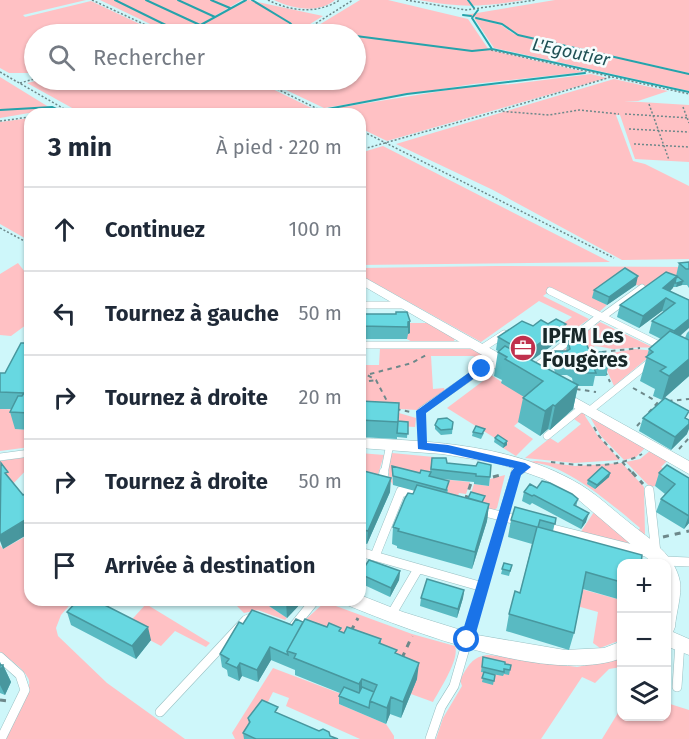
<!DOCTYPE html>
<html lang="fr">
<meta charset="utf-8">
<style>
body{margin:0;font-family:"Fira Sans",sans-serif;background:#f6f6f7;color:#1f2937}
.controls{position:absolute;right:18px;bottom:18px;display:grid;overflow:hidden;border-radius:12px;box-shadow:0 2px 4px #0004}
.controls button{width:54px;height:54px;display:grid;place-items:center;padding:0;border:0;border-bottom:2px solid #e0e1e3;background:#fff;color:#1f2937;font:30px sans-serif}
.stop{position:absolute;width:18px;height:18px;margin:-14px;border:4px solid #1a73e8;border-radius:50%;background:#fff}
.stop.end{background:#1a73e8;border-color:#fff;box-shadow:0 2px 6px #0008}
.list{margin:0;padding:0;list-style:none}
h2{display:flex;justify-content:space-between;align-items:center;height:78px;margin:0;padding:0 24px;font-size:26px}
h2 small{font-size:20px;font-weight:400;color:#747a83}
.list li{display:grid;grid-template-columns:39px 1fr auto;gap:18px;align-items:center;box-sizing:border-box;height:84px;padding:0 24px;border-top:2px solid #e0e1e3}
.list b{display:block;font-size:22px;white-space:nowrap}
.list em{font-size:20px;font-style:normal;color:#747a83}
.icon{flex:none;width:33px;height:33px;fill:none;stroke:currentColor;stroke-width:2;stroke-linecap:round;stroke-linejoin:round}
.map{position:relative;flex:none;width:689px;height:739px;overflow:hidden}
.search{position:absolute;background:#fff;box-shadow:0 2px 4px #0004;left:24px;top:24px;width:342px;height:66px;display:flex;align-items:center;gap:15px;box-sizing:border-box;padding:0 21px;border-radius:33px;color:#747a83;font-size:22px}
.panel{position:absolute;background:#fff;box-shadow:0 2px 4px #0004;left:24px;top:108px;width:342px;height:498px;border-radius:18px}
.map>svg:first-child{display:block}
.green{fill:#ffc1c4}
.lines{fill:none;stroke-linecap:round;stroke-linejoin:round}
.stream{stroke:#25a3ab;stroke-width:2}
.service-far1-casing{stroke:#99c0c3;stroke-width:8}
.service-casing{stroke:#99c0c3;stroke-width:10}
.minor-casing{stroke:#99c0c3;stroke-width:1}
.path-far2{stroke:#6d888a;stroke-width:1.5;stroke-dasharray:2 2;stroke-linecap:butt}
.path-far1{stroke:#6d888a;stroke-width:2;stroke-dasharray:4.5 4.5;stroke-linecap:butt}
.path{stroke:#6d888a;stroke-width:3;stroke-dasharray:6 6;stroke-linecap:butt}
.service-far1{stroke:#fff;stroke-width:7}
.service{stroke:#fff;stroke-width:9}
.minor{fill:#fff;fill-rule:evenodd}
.wall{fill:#59bac2;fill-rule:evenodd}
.shaded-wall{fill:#48979e}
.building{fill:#67d8e1;stroke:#48979e;stroke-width:1.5}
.route{fill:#1a73e8}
.labels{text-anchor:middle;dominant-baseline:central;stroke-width:5;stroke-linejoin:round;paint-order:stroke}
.far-water-label{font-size:18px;font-style:italic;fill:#1f5155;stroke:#f5fdfe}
.poi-label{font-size:21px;font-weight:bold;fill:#182829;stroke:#f5fdfe;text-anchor:start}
</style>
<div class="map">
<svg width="689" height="739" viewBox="0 0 689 739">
<rect width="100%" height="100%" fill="#cef7fa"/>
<path class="green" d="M0,0h86l-63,15 2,2 66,-16 70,33h-127v39h-25l-9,-5z
M100,0h142l-41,24 47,-24 75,16 -29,18h-123z
M274,0h61c-17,14 -42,9 -61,0z
M360,0h28l80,19 21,31 96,22 -112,12 -149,24 -59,-28h91v-46h-52z
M419,0h106c-44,7 -63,8 -106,0z
M555,0h134v73l-160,-36 160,37v17l-195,-43 -20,-30 27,7 13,9 6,1 -18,-11 -37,-9z
M591,74l16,4 -220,63 -27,-13v-14h-27l-9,-4 149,-24 40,-2z
M0,77l52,32 -52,9z
M614,79l54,12 -30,10h-14l65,4v57l-54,-3 -15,-44h-4l17,46 12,3 44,22v73l-67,1 -129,-70 -97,-46z
M40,80h214l70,34h-241l-56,-31z
M30,118l-1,8 1,115 -30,-17v-102z
M383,146l227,116 -250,3v-112z
M18,263l7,9v11l5,4v35l-19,14 -11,-1v-61z
M496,266l193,1v9l-43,13 -16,-7 -37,15 14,8 -8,7 -49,-21 -7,5 46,23 -25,18 -11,-6 19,-14 -33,-16 -58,41 -121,-67v-7z
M600,322l50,24 6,2c-15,-1 -27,0 -42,1 -6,0 -12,-3 -20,-3l2,8 -43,1z
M409,323h20l26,15 -1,3 -4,2h-36l-7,-4v-14z
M380,348l90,1 9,2 14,9 -9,1 -11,-5h-42l2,33 11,-1 1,4 -28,18 -17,-1 -1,4 17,5 -1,9 -17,-1v-6l-38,-9v-46h19z
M635,349l21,2 -42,35 -14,-31z
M491,375l47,30 -24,21 19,13 -17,17 -13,-8 3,-3 -59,-37z
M0,409l29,1 -13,19 14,1v17l-30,4z
M583,411l3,2 -1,3 13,20 22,24 -46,3 -49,-5 25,-20 8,5 23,-19 -7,-5z
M590,417l56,30 -10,10 -12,3 -23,-24z
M651,450l17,10 -7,7 28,17 -26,-6 -8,8 -5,1 -24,-25 14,-3z
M360,453l24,2 -8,26 -16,-4z
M392,453l42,4 -4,21 40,4 -4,12 -7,-1 -3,9 -64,-27 1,10c-7,-10 -4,-20 -1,-32z
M30,456v10l-18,19 -12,-6v-18z
M537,461l38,5 47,-3 22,24 1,48 -8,-3 3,-4c-21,-18 -83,-72 -111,-64l-3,-2z
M505,475l-8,33 -3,2 -13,-2 -11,-12 4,-12 15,2 1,-7z
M594,512l39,31 -2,4 -51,-14z
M30,534v66h44l-13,15 -5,13 2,8 49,47 78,56h-180c6,-12 30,-50 23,-61 -6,-11 -18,-18 -28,-26v-107l3,4z
M581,589l40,11v40l-21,8 -7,-5 5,-31 -21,-6z
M242,600h18l27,18 -2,2 -27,-10 -14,3 -7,-7z
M325,602l87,32 43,12c5,13 -15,43 -22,56l-22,-8 -117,-64z
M146,604l64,39 -4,4 -31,-16 -14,15 -36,-19z
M489,655l88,12 44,-9v9l-12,2 -14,14 -13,-6 -41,62h-105l7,-21 19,-32 -2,-6c8,-14 12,-24 29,-25z
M273,668l71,27 -5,9 47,20 8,12v3h-34l-74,-33 3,-8 -16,-6 -24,47h-14l-3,-6z
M667,703l22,7v29h-87l19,-31 1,8h44z"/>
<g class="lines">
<path class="stream" d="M115,0l69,34
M146,0l54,25
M178,0l37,17
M211,0l19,8
M252,0l38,23 6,7
M468,0l6,8
M478,10l-6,8 20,31 197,43
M463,15l8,1
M476,18l26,6 16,11 171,39
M186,33l108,-3 52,4
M186,33l60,-33
M356,36l116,15 20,-2
M0,110l52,-3 15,7
M301,114l106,-20 178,-21"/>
<defs>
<path id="service-far1" d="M550,291l113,56
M360,305h42
M602,317l40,-29
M360,345h114
M481,349l23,-15
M532,370l68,-54
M589,411l61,-49
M547,436l36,-29
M422,447l-1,-36 66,-46h16
M0,457l30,-4
M384,474l6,-30
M516,474l9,-7"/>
<path id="service" d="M382,483l2,-11
M649,490l7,63
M481,511l39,10
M545,527l100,25
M360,552l123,35
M375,556l26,-65 20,5
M665,561l24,1
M391,615l27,-46
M294,626l21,-26
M0,657l20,18 5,15 -24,49
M677,687l3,-44
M160,712l86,-92 7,-3
M430,739l11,-32 13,-21 62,-214"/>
<path id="minor" d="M360,275l158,89 2,3 -2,3h-10l-148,-86z
M558,388l131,73v13l-136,-78 -2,-3 2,-3z
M360,438c75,3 155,7 221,47 18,11 33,26 50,39 20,16 44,31 49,58 2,13 -4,31 -5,45l-2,5 16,7v16l-23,-9v-82h-12l-80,-68 -30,-17 -25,-9 -22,-7 -55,-9 -82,-6z
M360,595l43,17 74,23 88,15 39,-2 18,-7v17c-71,27 -207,-25 -275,-53l-3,-5h16z"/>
</defs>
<use href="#service-far1" class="service-far1-casing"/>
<use href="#service" class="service-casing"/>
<use href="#minor" class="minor-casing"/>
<path class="path-far2" d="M92,0l73,34
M268,0c24,12 49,14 72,0
M406,0l60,10 70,-10
M299,34l54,-34
M491,50l198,44
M0,72l73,42
M259,80l69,34
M20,83l14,-4
M649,104l20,56
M683,107l6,16
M501,110l110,-33
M625,114l64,4
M0,121l30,-4
M629,129l60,3
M360,130l254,128
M634,144l55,3
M360,150l138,-39 51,4 30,-5 40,4
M0,228l30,16"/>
<path class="path-far1" d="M602,352l38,-4
M360,371l16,9 13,25
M605,371l5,11
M370,374l42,-11 14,-8
M360,382l17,-2
M633,388l23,13
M576,389l20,3
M668,401l21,-2
M396,409l15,3
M637,426l21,-24 2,5
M594,427l5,9 34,38
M679,449l10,-11
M551,462c29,4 65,7 91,-8"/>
<path class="path" d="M632,472l11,12
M493,477l11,-3
M465,501l6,-18
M663,537l26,-6
M351,631l7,-13
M402,658l10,-22
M0,700l9,1"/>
<use href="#service-far1" class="service-far1"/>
<use href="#service" class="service"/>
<use href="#minor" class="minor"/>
</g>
<path class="wall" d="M689,262v26l-2,-3h-5l-6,2h-3l-3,4 19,9 -9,36 5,2 2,-5 2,-2v45l-27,24 -9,-4 2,-7 -15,-8 9,-32 12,-10 -12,-6 3,-12 12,-9 -2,-1 -23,17 -22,-11 3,-12 56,-29 3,-13z
M636,285l-29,20 -15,-7 2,-8z
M410,321v12l-2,1 -1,5h-47v-13z
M498,337h66l-33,23 24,13 -2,-9 2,-13h11l2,-10 20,7 21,15 -3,13h-11l-2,10h-15l-5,23 -23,21 -2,-1 -8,7 -22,-14 5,-24 1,-1 -23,-14 1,-3 -8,-4 4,-25 -2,-1zM559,375h8l5,3 1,5z
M30,343v87l-15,-1 -5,-17 1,-3h-11v-36h5z
M360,384h1v17l47,26 -1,11 -10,-1v2l-37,-2z
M643,418l44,1v15l-16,16 -32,-19z
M453,422l-1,12 -11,1 -6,-6v-4z
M473,432l11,1 -3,6 -9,-3z
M495,438l12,3v4l-4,3 -9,-6z
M432,458l58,19 -1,9 -15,-2v-2l-33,-3 7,11 -1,3 42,11 -2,17 -15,48 -75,-21v-2l-5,-2 1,-17 22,-36 -22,-6 -1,-19 28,7 10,-1z
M360,470l30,22 -23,52 -7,-2z
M610,473l-1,4 -14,12 -8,-5 1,-4z
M659,473l30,5v45l-5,6 -28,-17 5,-13 4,-5 -10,-8z
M537,488l41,11 -2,8 10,15 -5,7 -49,-26 -2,2 -8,-4 2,-9z
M556,518l-3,13 68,33v36l-38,-11 -9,44 -5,17 -63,-19 3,-17 11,-21 12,-49 -24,-7 3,-17z
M504,563l8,2 -3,11 -8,-2z
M400,571l-1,9 -9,17 -30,-14v-9z
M464,590l-1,8 -6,20 -37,-12 1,-8z
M260,600h44l-17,18z
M67,612l84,28 -15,19 -65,-34z
M303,622l24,5 17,6 37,6v5l15,10 21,25 -16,39 -11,-4 -4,10 -47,-20v-8l1,-3 -45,-18v-5l-24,-10 -13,22 -16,-6 -3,5 -11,-5 -1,-6 -5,-3 -2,-13 23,-30 49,1z
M483,657l27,13 -1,5 -5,-1 -1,2 -22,-4z
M0,662l1,3h2l8,17 -6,13 -5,-2z
M484,672l11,3 -2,10 -11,-3z
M279,714l51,22 8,3h-94l-1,-6 6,-9 -1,-6z"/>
<path class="shaded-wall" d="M638,276l-2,9 -29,20 2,-8z
M677,276l-4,12 -13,13 3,-13z
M683,281l-1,4 -6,2 1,-4z
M666,298l-4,13 -23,17 4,-12z
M689,319v9l-18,16 3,-13z
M410,321v12l-2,1v-12z
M566,324l-2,13 -40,29 2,-13z
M689,359v17l-27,24 7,-24z
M578,385l-5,24 -23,21 5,-24z
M553,405l-5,24 -8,7 5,-25z
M689,424v5l-2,5 -16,16 4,-13z
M507,441v4l-4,3 1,-4z
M610,473l-1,4 -14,12 2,-4z
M391,478l-1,14 -23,52 1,-13z
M489,504l-2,17 -15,48 3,-17z
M589,513l-3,9 -5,7 2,-8z
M689,515v8l-5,6z
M30,517v16l-27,16 -3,-8v-6z
M400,571l-1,9 -9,17 1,-9z
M464,590l-1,8 -6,20 1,-9z
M287,600h17l-17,18 -1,-17z
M148,627l3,13 -15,19 -4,-13z
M270,647l1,13 -13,22 -1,-12z
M0,662l2,5 1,-2 8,17 -6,13 -5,-10z
M240,663l2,13 -3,5 -2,-13z
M419,663l-2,16 -16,39 2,-16z
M362,679v17l-3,5v-17z
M391,697l-1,17 -4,10 1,-16z"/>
<path class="building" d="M689,262v7h-3l-7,-6z
M625,268l13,8 -29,21 -15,-7z
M666,272l11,4 -14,12 26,12v19l-15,12 -22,-10 23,-18 -9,-5 -23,18 -23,-11z
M678,277l5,4 -6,2h-2l1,-5z
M396,312h11l3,9 -2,1v5l-48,-1v-12h36z
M556,319l10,5 -40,29 -28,-16 24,-16 11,5 8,-6 7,4z
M670,331l19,9v19l-20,17 -9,-5 6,-4 -20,-10 7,-5 -4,-3z
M568,341l18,1 2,6 6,4h11l4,11h-12l-4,3 3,7h-19l-2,-7 -5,-3 -12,-1 -3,-11h12l3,-2z
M21,343h9v67l-1,3 -19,-1 8,-16h4l2,-3 -24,-1v-19h5z
M505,346l73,39 -23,21 -2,-1 -8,6 -22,-13 20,-17 -38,-22 2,-2 -9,-5z
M665,398l24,13 -4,7 4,2v4l-14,13 -32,-19z
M360,401l39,2 -1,19 -38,-2z
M447,418l6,4 -1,7 -11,1 -6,-5 3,-6z
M398,421l10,1v12l-11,-1z
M476,426l9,3 -3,5 -9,-2z
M498,435l9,6 -3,3 -9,-6z
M432,458h14l1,5 29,3 2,-4 13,3 -1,12 -14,-1v-2l-45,-5z
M1,463l7,9 -3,1 18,22 7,-4v26l-30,18z
M667,465l22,13v38l-28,-17 14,-15 -16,-11z
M392,466l28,7 1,-3 10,2 -2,4 20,5 -3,9 -53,-14z
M602,467l8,6 -13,12 -9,-5z
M360,470l31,8 -23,53 -8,-2z
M542,481l8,2 22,11 6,5 -4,6 15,8 -6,8 -49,-26 -2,1 -8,-4 6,-8 7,4z
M417,485l72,19 -14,48 -77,-21 1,-2 -6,-2 12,-29 3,-5 5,1z
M471,492l14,4 -3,6 -14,-4z
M515,507l41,11 -1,6 -15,-4 -2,7 104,28 -1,9h-20v18l-35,-10 -12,61 -65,-19 6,-23 5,2 17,-66 -26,-7z
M369,560l31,11 -9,17 -31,-14z
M504,563l8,2 -2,6 -8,-2z
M427,579l37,11 -6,19 -37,-11z
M78,600h17l53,27 -16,19 -65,-34z
M252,610l40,15 4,-6 7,3 -16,29 1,4 -18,-8 -13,23 -17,-7 -3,5 -11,-5 3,-4 -9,-5 19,-32 4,2z
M305,619l22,8 2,-4 12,5 -2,3 5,2 3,-6 34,12 -2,4 18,7 -2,3 24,10 -16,39 -12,-5 -4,11 -17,-7 7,-16 -15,-6 -3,5 -65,-26 2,-4 -9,-3z
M483,657l22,5v2l6,1 -1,5 -6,-1v3l-22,-5z
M0,665h3l-3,7z
M484,672l11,3 -1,6 -12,-3z
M344,687l15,6 3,-6 12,5 -4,9 -1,7 -30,-12z
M262,700l16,7 -3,5 44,19 4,-2 6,3 1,4 8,3h-82l-13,-6 7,-11 -2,-4z"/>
<path class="route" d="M478,366l9,3 -61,44 1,30 21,2 77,18 6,4 -10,8 -47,165 -2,4h-10l-2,-4 51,-168 3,-4 -66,-15 -30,-4 -2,-38z"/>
<defs>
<symbol id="office-disc" viewBox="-11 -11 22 22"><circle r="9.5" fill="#c0304d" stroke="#f5fdfe"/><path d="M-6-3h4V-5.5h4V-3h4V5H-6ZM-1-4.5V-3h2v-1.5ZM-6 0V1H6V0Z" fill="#fff"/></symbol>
</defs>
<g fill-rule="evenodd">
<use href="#office-disc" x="508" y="333" width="30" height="30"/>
</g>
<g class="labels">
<g class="far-water-label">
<text transform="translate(571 52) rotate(12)">L'Egoutier</text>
</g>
<g class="poi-label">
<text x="542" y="336">IPFM Les<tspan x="542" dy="24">Fougères</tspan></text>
</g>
</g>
</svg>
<div class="controls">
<button>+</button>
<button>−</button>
<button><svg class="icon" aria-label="layers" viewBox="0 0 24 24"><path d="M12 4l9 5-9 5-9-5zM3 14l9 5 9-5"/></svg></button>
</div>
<div class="stop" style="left:467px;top:640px"></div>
<div class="stop end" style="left:482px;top:369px"></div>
<div class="search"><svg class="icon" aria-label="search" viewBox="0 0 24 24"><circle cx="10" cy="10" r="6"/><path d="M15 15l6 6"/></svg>Rechercher</div>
<section class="panel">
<h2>3 min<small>À pied · 220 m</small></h2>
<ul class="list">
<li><svg class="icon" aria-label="ahead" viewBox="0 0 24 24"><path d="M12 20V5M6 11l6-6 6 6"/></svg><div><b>Continuez</b></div><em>100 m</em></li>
<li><svg class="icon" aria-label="left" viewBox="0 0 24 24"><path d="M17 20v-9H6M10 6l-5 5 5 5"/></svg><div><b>Tournez à gauche</b></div><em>50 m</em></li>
<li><svg class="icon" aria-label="right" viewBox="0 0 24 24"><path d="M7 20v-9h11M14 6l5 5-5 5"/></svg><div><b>Tournez à droite</b></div><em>20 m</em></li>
<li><svg class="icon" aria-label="right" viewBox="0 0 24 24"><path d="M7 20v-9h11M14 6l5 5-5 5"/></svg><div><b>Tournez à droite</b></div><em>50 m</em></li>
<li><svg class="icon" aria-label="arrive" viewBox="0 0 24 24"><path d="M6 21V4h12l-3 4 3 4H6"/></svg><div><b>Arrivée à destination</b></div></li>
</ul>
</section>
</div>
